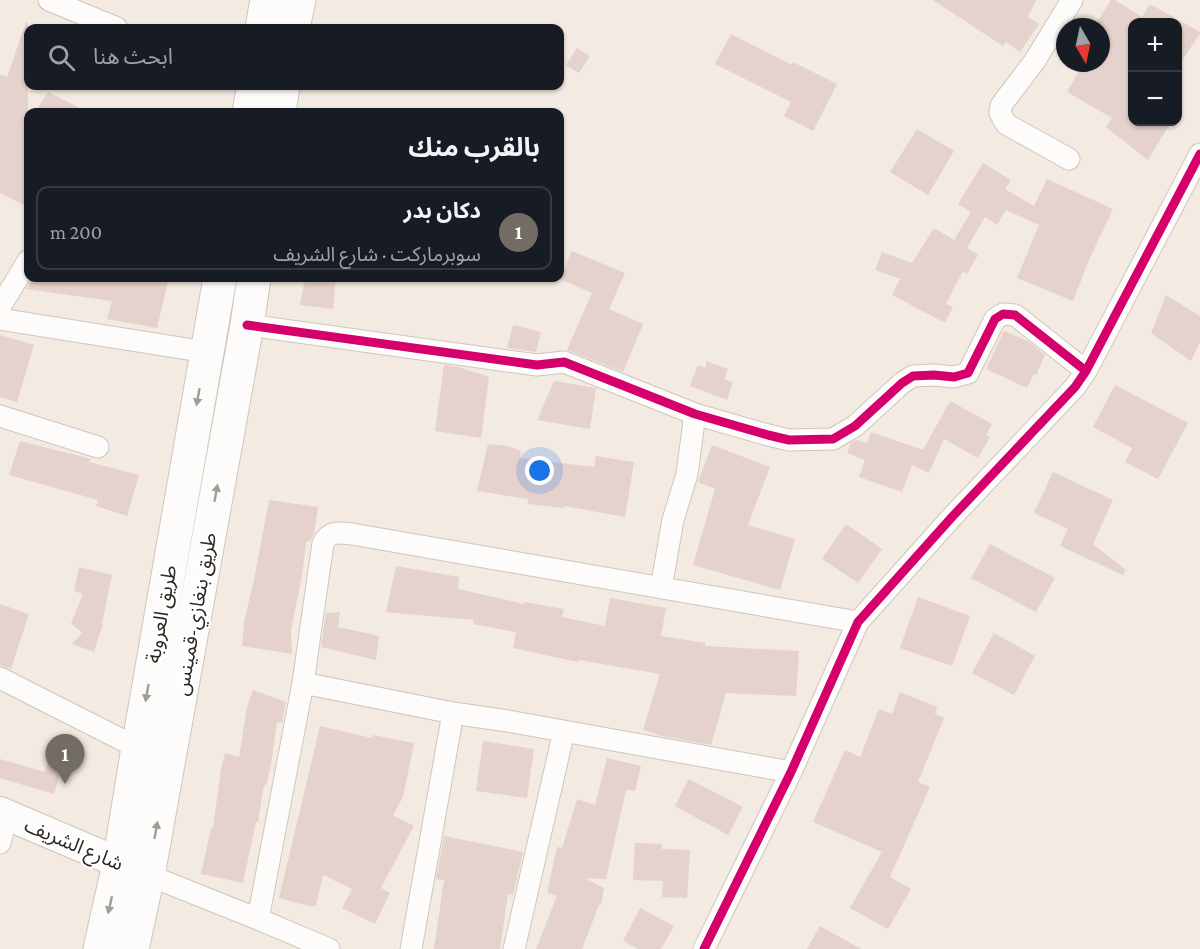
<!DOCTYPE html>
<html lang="ar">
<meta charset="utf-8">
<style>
body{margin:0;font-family:"Crimson Pro","Noto Sans Arabic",serif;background:#20242c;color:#f1f3f6;direction:rtl}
.controls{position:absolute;right:18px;top:18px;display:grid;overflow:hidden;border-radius:12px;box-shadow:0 2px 4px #0004}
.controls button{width:54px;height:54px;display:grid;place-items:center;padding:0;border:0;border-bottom:2px solid #363941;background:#171b24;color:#f1f3f6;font:30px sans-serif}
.compass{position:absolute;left:1056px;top:18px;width:54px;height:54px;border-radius:50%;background:#171b24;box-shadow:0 2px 4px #0004;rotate:171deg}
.you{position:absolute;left:540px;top:471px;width:21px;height:21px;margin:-15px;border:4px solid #fff;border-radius:50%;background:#1a73e8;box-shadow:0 0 0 9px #1a73e833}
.badge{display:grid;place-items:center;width:39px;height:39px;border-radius:50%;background:#736c65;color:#fff;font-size:20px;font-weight:700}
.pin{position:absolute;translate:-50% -50px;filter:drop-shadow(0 2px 3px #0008)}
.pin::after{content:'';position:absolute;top:32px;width:21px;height:18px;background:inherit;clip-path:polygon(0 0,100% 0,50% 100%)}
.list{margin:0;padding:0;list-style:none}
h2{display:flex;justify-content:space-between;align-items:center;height:78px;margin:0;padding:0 24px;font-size:26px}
h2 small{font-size:20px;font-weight:400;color:#9ea1a6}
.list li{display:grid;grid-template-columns:39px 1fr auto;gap:18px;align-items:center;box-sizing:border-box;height:84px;margin:0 12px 12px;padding:0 12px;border:2px solid #363941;border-radius:12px}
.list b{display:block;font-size:22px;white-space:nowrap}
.list p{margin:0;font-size:20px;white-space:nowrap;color:#9ea1a6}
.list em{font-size:20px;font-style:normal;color:#9ea1a6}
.icon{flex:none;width:33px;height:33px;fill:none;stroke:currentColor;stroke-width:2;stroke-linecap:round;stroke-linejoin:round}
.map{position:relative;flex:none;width:1200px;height:949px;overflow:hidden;direction:ltr}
.search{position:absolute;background:#171b24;box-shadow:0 2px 4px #0004;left:24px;top:24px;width:540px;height:66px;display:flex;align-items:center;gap:15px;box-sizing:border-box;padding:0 21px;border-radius:12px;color:#9ea1a6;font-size:22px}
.panel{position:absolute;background:#171b24;box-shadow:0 2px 4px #0004;left:24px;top:108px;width:540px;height:174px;border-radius:12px;direction:rtl}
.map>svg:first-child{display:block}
.building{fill:#e5d2cc}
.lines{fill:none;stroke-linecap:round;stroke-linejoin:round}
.street-casing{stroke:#cdc6bf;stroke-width:23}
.secondary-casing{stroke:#cdc6bf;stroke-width:32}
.primary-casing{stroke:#cdc6bf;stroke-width:35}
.street{stroke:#fdfcfa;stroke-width:21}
.secondary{stroke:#fdfcfa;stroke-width:30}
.primary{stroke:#fdfcfa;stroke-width:33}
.cycleway-casing{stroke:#fff;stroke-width:13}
.cycleway{stroke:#d6006c;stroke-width:9}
.oneway{fill:#a09d99}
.labels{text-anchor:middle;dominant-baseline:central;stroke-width:4.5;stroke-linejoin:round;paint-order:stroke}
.street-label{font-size:20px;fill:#2e2822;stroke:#fff}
</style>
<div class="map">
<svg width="1200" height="949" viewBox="0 0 1200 949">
<rect width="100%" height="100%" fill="#f3eae1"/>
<path class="building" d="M933,0h103l-8,17 11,7 -19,28 -14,-10 -3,4z
M1111,0h4l27,17 8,-13 50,28v2l-22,32v-44h-46v100h39l-23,38 -42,-33 6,-9 -45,-26 17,-29h17v-36h-7z
M26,22l2,1v184l-28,-14v-119l7,3z
M731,34l61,31 1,-3 44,22 -24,47 -29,-15 7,-14 -76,-38z
M577,48l13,8 -11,17 -13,-8z
M48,92l40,20h-53z
M917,129l37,22 -26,44 -38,-23z
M983,163l28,17 -6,9 29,17 13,-27 66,30 -24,51 -16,41 -56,-23 22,-53 -33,-15 -9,15 -12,-8 -18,31 11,7 -11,19 -4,-3 -17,33 7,3 -8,16 -53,-28 8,-16 -25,-9 7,-18 30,11 22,-35 20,12 17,-28 -13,-8z
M572,251l53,22 -16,36 34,15 -20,48 -56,-22 25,-57 -32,-14z
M33,278h136l-12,50 -50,-9 5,-18 -86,-12z
M305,278h31l-3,31 -33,-4z
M1166,295l34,21v26l-9,19 -40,-28z
M513,325l28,7 -5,20 -29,-4z
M1004,331l24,10 17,14 -9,20 -2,-1 -7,14 -41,-19z
M0,335l34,10 -17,57 -17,-5z
M706,361l22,8 -4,10 9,3 -6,18 -37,-14 8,-21 8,3z
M444,365l14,2 31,10 -8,61 -46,-7z
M554,381l42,7 -6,41 -53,-9z
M1115,385l73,38 -30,56 -33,-17 7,-14 -39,-21z
M950,401l42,23 -6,11 4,2 -12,21 -34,-19 -15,34 -17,-8 -10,27 -43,-15 6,-17 -18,-7 4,-10 6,-3 10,3 4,-11 52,18z
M20,441l71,18 -2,3 50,13 -12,41 -31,-10 2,-6 -89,-25z
M488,444l20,2 13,5 -1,7 74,9 2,-11 38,6 -9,55 -61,-11 -1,2 -35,-4v-5l-51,-8z
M712,445l58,22 -22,58 47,14 -15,51 -87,-25 22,-76 -17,-7z
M1053,472l60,28 -20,44 33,26 -3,5 -63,-29 8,-17 -34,-16z
M269,500l49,7 -4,27 -4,7 -4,1 -4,33 -11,55 1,24 -50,-8 2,-24 10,-42z
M846,524l36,25 -24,34 -36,-24z
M990,544l65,34 -19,34 -65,-34z
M396,566l63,11 -1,12 66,15v-2l40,7 -2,8 43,9 5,-28 56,10 -5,28 44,7v3l94,5 -3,45 -70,-3 -15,52 -49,-9 -19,-6 17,-56 -81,-14 -1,2 -65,-14 3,-16 -43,-8 1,-4 -88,-8z
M79,567l33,8 -10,48 1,1 -9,28 -22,-8 10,-11 -11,-10 12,-29 -9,-3z
M918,597l52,19 -18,50 -52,-18z
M0,604l29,10 -18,55 -11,-4z
M340,612l-2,15 41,9 -3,24 -55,-13 5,-34z
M994,633l41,23 -21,39 -42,-22z
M253,690l33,12 -4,21 -5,-1 -6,43 -5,21 -2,-1 -6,37h-2l-13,61 -42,-9 10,-46h2l8,-59 4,-16 14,4 8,-50z
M900,692l37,15 -2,7 9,4 -26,64 12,5 -40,90 21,12 -23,40 -38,-21 32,-56 -69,-30 32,-72 15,7 19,-48 13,5z
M320,726l52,12v-3l42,8 -11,54 -10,18 21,11 -33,62 9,5 -15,31 -33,-16 10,-19 -29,-14 -7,31h-7l-30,-8z
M54,740l15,4 -15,50 -54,-16v-19l45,13z
M483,741l51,8 -7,49 -51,-7z
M607,758l34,8 -6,25 -9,-1 -20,89 -21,-1 19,10 -3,17h-2l-17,44h-46l21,-53 -10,-3 10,-46 5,1 15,-49 18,6z
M689,779l54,28 -15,28 -53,-29z
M444,836l79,16 -10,43 -5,-1 -8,55h-66l10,-69 -8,-1z
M635,843l27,1v5l28,1 -3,48 -25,-1 1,-16 -30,-1z
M640,908l34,18 -13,23h-23l-15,-8z
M820,926l41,23h-54z"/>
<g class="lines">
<defs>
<path id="street" d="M49,0l68,28
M1069,159l-63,-35 -6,-11 1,-7 4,-6 29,-38 38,-62
M0,307l28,-46
M0,319l206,33
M247,325l290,40 27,-3 131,52 73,21 21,5 44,-1 22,-13 47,-43 11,-7 21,-1 20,2 14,-4 27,-54 8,-5 12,1 71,56
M0,416l98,31
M661,588l12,-68 14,-46 8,-60
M0,678l138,70
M303,683l150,30 55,8 283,51
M0,843l7,-28
M148,875l110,44 71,30
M258,919l45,-236 20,-140c8,-13 15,-10 29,-9l506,88
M411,949l42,-236
M514,949l50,-218
M704,949l87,-177 67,-150 94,-105 123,-130 11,-16 114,-217"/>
<path id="secondary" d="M0,812l141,60"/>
<path id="primary" d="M262,28l5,-28
M293,28l6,-28
M249,112l5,-26
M279,112l4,-26
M100,949l19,-85 19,-116 82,-470
M132,949l16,-74 99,-550 7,-47"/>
</defs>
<use href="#street" class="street-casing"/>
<use href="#secondary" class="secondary-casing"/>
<use href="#primary" class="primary-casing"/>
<use href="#street" class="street"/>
<use href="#secondary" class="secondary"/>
<use href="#primary" class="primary"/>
<defs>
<path id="cycleway" d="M247,325l290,40 27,-3 131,52 73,21 21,5 44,-1 22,-13 47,-43 11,-7 21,-1 20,2 14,-4 27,-54 8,-5 12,1 71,56
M704,949l87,-177 67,-150 94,-105 123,-130 11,-16 114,-217"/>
</defs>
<use href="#cycleway" class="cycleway-casing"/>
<use href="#cycleway" class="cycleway"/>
</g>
<defs><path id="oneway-solid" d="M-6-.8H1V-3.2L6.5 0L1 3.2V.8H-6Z" transform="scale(1.5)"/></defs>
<g class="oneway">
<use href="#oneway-solid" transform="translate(198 397) rotate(100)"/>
<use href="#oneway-solid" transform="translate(216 493) rotate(-80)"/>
<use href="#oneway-solid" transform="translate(147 693) rotate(100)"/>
<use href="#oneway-solid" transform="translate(156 830) rotate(-80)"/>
<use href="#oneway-solid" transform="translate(110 905) rotate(103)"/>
</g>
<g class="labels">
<g class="street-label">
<text transform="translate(161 614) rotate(-80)">طريق العروبة</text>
<text transform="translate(195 614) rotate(-80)">طريق بنغازي-قمينس</text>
<text transform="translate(74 844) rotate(23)">شارع الشريف</text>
</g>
</g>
</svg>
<div class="controls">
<button>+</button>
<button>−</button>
</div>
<svg class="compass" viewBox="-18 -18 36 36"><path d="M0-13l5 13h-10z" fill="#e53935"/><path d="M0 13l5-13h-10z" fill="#9ea1a6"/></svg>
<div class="you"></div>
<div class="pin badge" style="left:65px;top:784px">1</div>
<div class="search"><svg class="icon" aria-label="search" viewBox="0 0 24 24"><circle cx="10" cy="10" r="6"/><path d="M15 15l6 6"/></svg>ابحث هنا</div>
<section class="panel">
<h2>بالقرب منك<small></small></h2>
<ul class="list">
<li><span class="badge">1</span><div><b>دكان بدر</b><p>سوبرماركت · شارع الشريف</p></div><em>200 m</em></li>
</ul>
</section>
</div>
